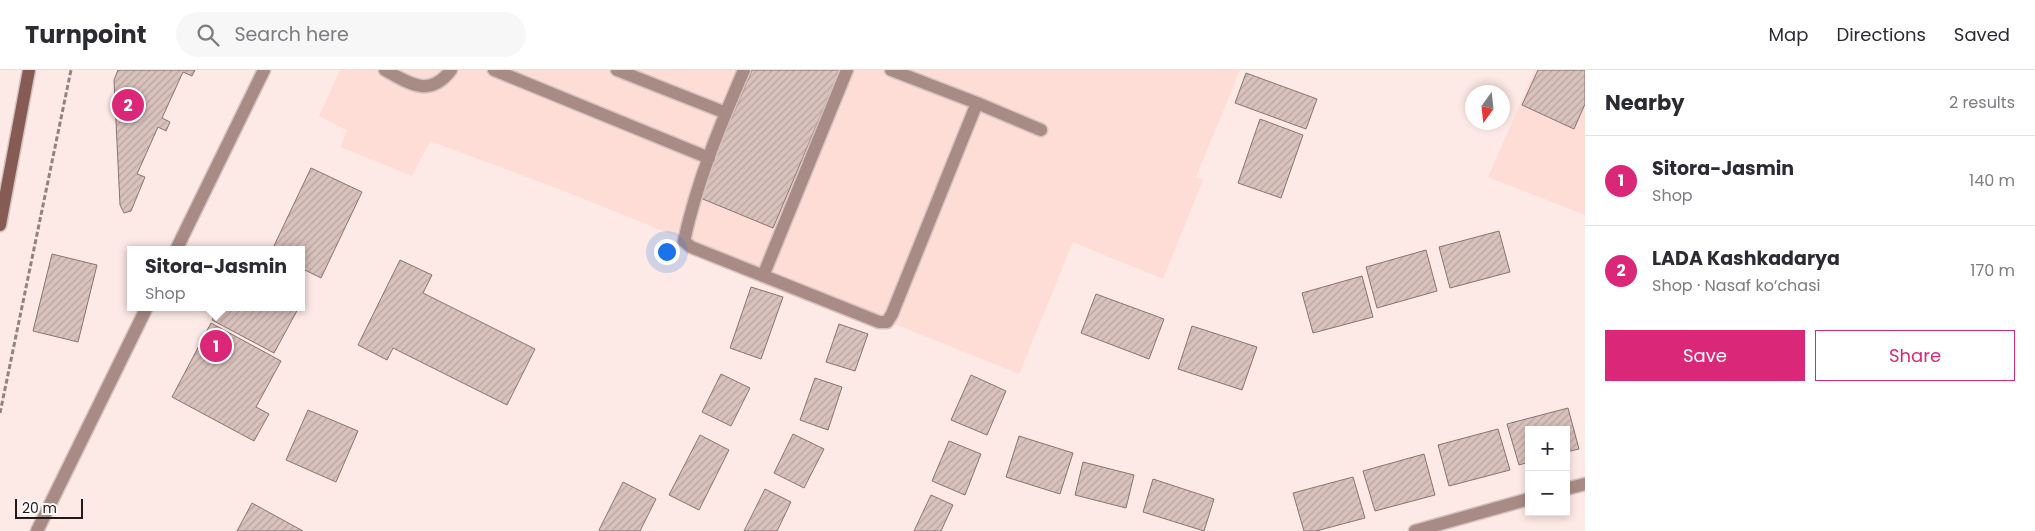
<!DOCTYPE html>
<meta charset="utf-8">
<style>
body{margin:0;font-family:Poppins,sans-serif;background:#f7f7f7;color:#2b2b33}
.controls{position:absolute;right:15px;bottom:15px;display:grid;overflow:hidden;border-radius:0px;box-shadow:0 2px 8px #0003}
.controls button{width:45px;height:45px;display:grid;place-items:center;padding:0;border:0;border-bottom:1px solid #e1e1e2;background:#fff;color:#2b2b33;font:25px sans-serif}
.compass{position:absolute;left:1465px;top:15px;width:45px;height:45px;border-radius:50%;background:#fff;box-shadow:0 2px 8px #0003;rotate:195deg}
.scale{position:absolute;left:15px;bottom:12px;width:68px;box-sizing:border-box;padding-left:5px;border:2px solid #211817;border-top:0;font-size:14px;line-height:18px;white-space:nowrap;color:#211817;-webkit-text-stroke:4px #fbfbfb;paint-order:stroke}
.you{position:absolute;left:666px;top:181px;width:18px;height:18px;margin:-12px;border:4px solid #fff;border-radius:50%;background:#1a73e8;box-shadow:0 0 0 8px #1a73e833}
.badge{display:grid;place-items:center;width:32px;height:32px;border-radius:50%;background:#db2777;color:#fff;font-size:16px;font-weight:700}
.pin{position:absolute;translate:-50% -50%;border:2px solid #fff;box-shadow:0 1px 5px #0006}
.popup{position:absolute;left:127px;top:176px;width:178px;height:65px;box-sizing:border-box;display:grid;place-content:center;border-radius:0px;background:#fff;filter:drop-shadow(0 1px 4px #0005);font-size:16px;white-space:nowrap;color:#7c7c81}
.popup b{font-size:19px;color:#2b2b33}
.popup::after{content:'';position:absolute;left:50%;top:100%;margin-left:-10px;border:10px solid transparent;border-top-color:#fff}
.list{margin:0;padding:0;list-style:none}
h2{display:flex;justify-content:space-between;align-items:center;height:65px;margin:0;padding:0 20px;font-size:21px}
h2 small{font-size:16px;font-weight:400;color:#7c7c81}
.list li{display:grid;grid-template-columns:32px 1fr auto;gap:15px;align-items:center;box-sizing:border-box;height:90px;padding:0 20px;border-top:1px solid #e1e1e2}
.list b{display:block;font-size:19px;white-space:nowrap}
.list p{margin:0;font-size:16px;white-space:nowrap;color:#7c7c81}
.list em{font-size:16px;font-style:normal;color:#7c7c81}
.actions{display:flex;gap:10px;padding:15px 20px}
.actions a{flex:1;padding:11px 0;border:1px solid #db2777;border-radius:0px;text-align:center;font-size:18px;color:#db2777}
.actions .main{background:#db2777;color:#fff}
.icon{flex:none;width:28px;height:28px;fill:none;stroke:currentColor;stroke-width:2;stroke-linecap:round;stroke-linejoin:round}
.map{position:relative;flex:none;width:1585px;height:461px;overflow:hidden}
header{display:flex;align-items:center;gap:30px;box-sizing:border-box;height:70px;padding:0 25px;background:#fff;border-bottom:1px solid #e1e1e2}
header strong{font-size:24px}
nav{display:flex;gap:28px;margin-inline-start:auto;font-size:18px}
.search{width:350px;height:45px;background:#f7f7f7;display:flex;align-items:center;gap:12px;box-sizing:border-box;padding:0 18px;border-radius:28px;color:#7c7c81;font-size:19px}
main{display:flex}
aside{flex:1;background:#fff}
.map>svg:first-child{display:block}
.built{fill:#feddd7}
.building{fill:url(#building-hatch);stroke:#8a7471}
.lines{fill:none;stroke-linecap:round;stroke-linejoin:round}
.service-casing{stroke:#d5c3c0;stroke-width:15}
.minor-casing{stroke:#d5c3c0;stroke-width:15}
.secondary-casing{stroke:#d5c3c0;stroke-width:15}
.path{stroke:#928380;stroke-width:3;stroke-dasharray:5 2.5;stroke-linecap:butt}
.service{stroke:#a98b85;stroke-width:12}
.minor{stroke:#a98b85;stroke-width:12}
.secondary{stroke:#865b54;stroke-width:12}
</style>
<header>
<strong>Turnpoint</strong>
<div class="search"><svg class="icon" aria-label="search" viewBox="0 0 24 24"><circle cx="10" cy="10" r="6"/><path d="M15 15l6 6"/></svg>Search here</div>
<nav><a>Map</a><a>Directions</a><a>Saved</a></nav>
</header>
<main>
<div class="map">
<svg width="1585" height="461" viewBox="0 0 1585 461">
<defs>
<pattern id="building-hatch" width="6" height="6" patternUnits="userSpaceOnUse" patternTransform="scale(1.25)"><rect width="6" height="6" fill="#d9c1bc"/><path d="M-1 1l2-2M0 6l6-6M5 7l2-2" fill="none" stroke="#baa5a1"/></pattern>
</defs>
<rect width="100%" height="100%" fill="#fde9e5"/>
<path class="built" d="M340,0h900l-44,107 7,3 -40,99 -90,-37 -54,132 -455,-183 -134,-50 -18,35 -71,-29 6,-17 -28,-14z
M1535,0h50v145l-97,-38z"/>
<path class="building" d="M118,0h77l-3,6 -9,-4 -21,46 8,4 -4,9 -8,-4 -21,47 8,3 -14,34 -7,2 -4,-8 -6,-125z
M752,0h88l-67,158 -75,-31z
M1538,0h47v34l-11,25 -52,-24z
M1246,3l71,26 -11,30 -71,-26z
M1260,49l43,16 -22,63 -43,-15z
M311,98l51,24 -41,86 -20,-10v-18h-29z
M1499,161l11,41 -60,16 -11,-41z
M1426,180l11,41 -60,17 -11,-41z
M52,184l45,11 -19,77 -45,-11z
M400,190l32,15 -9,18 112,56 -28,56 -114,-57 -6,12 -29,-15z
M1362,206l11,41 -60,16 -11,-40z
M751,217l32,10 -22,62 -31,-11z
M1096,224l68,25 -15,40 -68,-26z
M219,237h80l-25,46 -62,-33z
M211,253l70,38 -25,46 13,7 -15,27 -82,-44z
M839,254l29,10 -13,37 -29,-9z
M1192,256l65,21 -15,43 -64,-21z
M721,304l29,14 -19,38 -29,-14z
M971,305l35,16 -19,44 -36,-15z
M815,308l27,9 -14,43 -28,-10z
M1568,338l11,41 -13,3v-22h-37v32l-10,3 -12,-41z
M308,340l50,21 -22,51 -50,-22z
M1498,359l12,41 -61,16 -11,-41z
M793,364l31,15 -20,39 -30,-15z
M700,365l29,15 -30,60 -30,-15z
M1019,366l54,17 -13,41 -54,-17z
M949,371l32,13 -16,41 -33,-14z
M1424,384l11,41 -60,16 -12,-40z
M1083,392l51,13 -8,33 -51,-13z
M1353,407l12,41 -49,13h-12l-11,-38z
M1153,409l61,20 -10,32 -61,-19z
M623,412l33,17 -16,32h-39l-2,-1z
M765,419l26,13 -14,29h-33z
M931,425l22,10 -12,26h-27z
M252,433l51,28h-66z"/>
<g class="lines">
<defs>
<path id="service" d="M385,0c25,14 45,28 66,0
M494,0l215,88
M617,0l109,43
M744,0c-24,56 -47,111 -60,171l7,6 188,75h8l5,-8 85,-211 -86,-33
M977,33l64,27
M763,206l84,-206"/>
<path id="minor" d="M176,180l88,-180
M1566,419l19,-5
M37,461l110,-224
M1415,461l114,-32"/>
<path id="secondary" d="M0,155l29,-155"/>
</defs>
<use href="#service" class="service-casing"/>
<use href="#minor" class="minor-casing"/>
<use href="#secondary" class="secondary-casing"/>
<path class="path" d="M0,343l71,-343"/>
<use href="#service" class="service"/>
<use href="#minor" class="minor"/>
<use href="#secondary" class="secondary"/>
</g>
</svg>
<div class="controls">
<button>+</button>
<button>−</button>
</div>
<svg class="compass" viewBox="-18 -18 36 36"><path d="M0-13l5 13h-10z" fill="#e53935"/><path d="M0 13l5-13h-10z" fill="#7c7c81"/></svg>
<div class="scale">20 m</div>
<div class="you"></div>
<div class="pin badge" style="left:216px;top:276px">1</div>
<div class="popup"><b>Sitora-Jasmin</b>Shop</div>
<div class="pin badge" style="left:128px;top:35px">2</div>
</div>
<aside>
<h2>Nearby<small>2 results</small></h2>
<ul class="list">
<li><span class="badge">1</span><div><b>Sitora-Jasmin</b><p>Shop</p></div><em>140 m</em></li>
<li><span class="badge">2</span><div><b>LADA Kashkadarya</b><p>Shop · Nasaf ko‘chasi</p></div><em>170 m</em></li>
</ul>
<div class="actions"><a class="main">Save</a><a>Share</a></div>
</aside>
</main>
